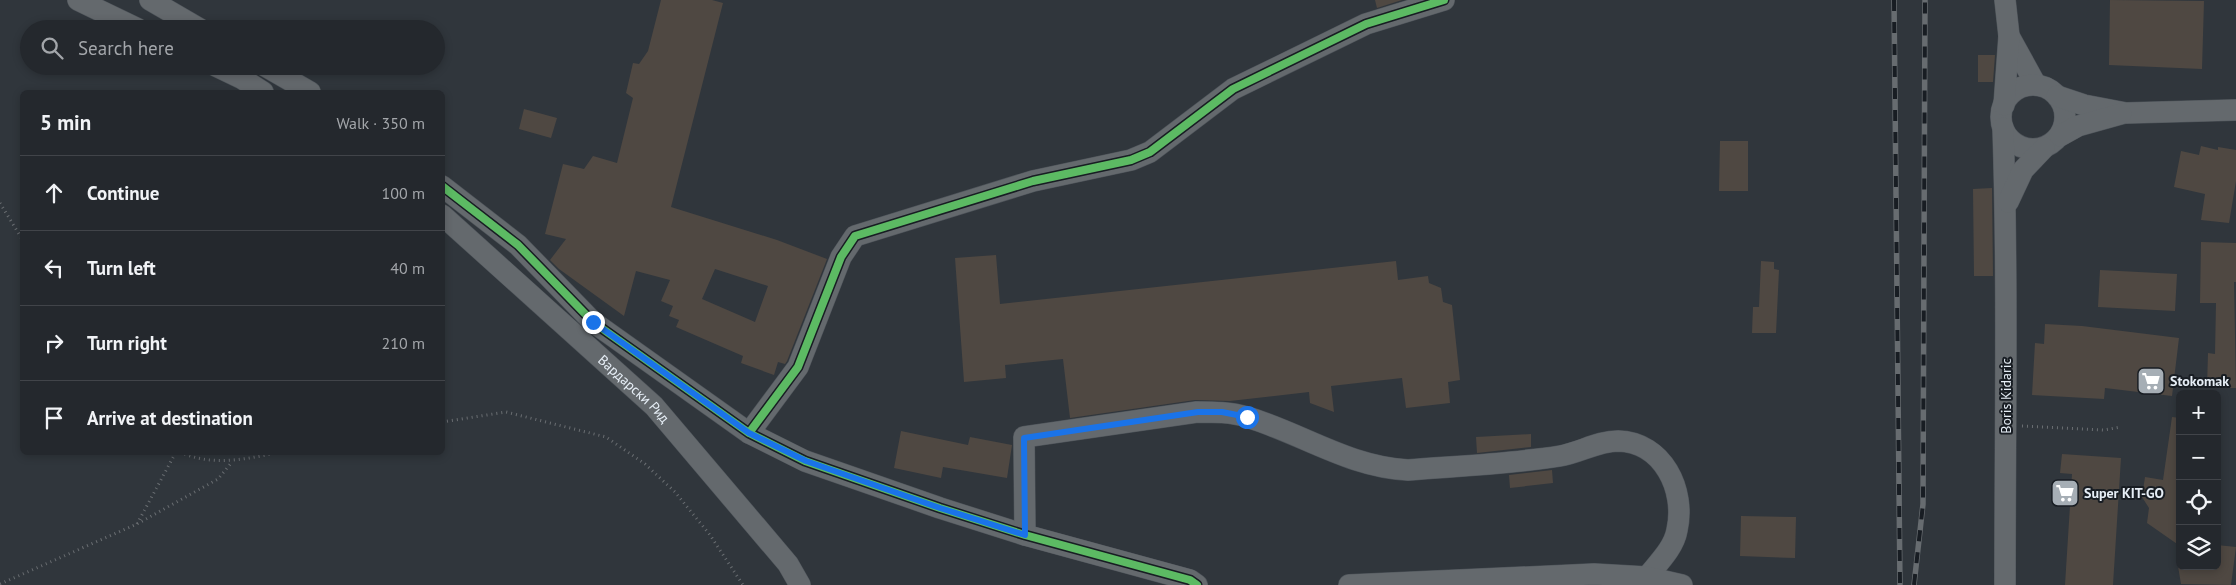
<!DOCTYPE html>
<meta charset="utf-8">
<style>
body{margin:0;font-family:"PT Sans",sans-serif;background:#303439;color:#f1f3f6}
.controls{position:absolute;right:15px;bottom:15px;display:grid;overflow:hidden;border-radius:8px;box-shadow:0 2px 8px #0003}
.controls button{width:45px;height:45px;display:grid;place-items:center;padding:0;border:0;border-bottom:1px solid #414449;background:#24282d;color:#f1f3f6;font:25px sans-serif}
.stop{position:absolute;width:15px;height:15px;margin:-11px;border:4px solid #1a73e8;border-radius:50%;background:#fff}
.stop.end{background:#1a73e8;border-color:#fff;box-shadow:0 1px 5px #0008}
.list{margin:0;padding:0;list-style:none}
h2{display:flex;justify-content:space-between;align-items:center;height:65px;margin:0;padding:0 20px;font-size:21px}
h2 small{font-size:16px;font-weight:400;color:#a3a6aa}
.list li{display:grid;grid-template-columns:32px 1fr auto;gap:15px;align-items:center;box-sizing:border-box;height:75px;padding:0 20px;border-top:1px solid #414449}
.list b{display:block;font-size:19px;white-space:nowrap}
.list em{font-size:16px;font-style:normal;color:#a3a6aa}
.icon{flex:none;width:28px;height:28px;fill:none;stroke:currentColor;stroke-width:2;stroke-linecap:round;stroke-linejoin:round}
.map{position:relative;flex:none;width:2236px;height:585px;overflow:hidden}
.search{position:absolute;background:#24282d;box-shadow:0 2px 8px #0003;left:20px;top:20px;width:425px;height:55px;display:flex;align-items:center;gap:12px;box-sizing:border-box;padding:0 18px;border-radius:28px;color:#a3a6aa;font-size:19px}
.panel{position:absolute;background:#24282d;box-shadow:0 2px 8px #0003;left:20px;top:90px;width:425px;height:365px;border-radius:8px}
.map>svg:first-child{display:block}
.building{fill:#4f4842;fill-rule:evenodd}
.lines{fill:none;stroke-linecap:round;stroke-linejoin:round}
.minor-casing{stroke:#4e545a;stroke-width:22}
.path{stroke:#6a6e72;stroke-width:3;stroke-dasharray:1 4;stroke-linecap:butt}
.minor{stroke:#64696d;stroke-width:21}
.rail-casing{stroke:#676c70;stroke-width:5.5}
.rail{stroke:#181d23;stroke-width:4;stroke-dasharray:11;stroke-linecap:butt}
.cycleway-casing{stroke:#181d23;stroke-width:11}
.cycleway{stroke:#5cba63;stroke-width:8}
.route{stroke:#1a73e8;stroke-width:6}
.labels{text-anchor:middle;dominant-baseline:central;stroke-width:4;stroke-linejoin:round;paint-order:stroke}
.poi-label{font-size:14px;font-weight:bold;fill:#e6eef6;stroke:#181d23;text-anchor:start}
.street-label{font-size:14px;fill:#e6eef6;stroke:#181d23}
</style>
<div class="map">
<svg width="2236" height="585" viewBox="0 0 2236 585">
<rect width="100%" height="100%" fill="#30363c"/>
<path class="building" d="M661,0h51l11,3 -52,204 106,33 50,19 -40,102 -2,3 -7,-2 -4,13 -33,-12 2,-7 -67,-29 3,-7 -10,-4 4,-10 -12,-5 9,-21 -34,-9 -12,45 -65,-47 -9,-9 16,-21 -21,-5 18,-70 21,5 9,-13 24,7 16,-65 -7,-5 7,-30 6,1 9,-13zM715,269l53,17 -13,36 -53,-23z
M1375,0h27l-25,8z
M2110,0l94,1 -2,68 -93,-4z
M1978,55h17l-2,27h-15z
M524,109l33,9 -6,20 -32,-9z
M1720,141h28v50h-29z
M2201,146l17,4v-3l18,3v31l-7,42 -28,-3 4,-26 -31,-7 7,-36 18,4z
M1992,188l1,88h-19l-1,-87z
M2201,242l35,1v39h-2l2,106h-29l1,-35 7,1 1,-51h-16z
M996,255l4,49 396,-43 2,19 30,-4 1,7 12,5 2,14 9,3 8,75 -12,2 2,21 -44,5 -4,-30 -71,8 3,26 -24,-9 -1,-11 -79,9 -35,-1 -125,18 -7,-59 -58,6 1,13 -42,4 -9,-124z
M1761,261l13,1v7l5,1 -3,63h-24l1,-26h6z
M2100,270l77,4 -2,37 -77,-4z
M2045,324l37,2 97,12 -7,58 -67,-8 -1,11 -72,-4 3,-52 9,1z
M2172,417l8,1v128l-33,-23 2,-15 -7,-11 3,-20 18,3z
M901,431l67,14 2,-8 42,8 -5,33 -64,-11 -2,11 -47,-10z
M1531,434v13l-54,6 -1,-16z
M2062,454l59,4 -8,127h-48l7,-111 -12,-1z
M1552,470l1,13 -43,5 -1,-13z
M1741,516l55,1 -1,41 -55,-2z
M2217,545l19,2 -5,38 -50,-1 -3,-18h39z"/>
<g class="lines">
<defs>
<g id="minor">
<path d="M78,0l60,29"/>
<path d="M150,0l50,29"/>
<path d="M2009,36l27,49"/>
<path d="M216,66l25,12 22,14"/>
<path d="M265,66l45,26"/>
<circle cx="2033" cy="117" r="32"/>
<path d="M2057,96l27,9 42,8 110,-3"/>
<path d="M2004,105l5,-69 -4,-36"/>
<path d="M2003,128c5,152 2,304 2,457"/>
<path d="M2060,136l18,-10 43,-12"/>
<path d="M442,186l76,59 75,77 156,111 56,28 135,47 85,27 165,45 7,5"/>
<path d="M2008,202l15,-32 21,-22"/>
<path id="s1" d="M442,215l212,191 134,158 12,21"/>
<path d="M749,433l49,-66 43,-110 14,-21 178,-55 98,-21 19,-8 83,-63 133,-65 78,-24"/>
<path d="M1025,535l-1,-98 173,-25c17,0 34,0 50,5 56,17 102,50 161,53 51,-4 102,-6 152,-14 19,-3 38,-15 58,-15 45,1 68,49 59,89 -3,18 -19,33 -30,47"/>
<path d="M1349,585l245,-11 53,3 35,8"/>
</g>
</defs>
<use href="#minor" class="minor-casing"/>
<path class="path" d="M0,203l22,36
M442,422l64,-10 100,25 39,27 30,28 35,43 33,50
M2022,426l82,4 17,-3
M180,452c32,15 67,7 100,0
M137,524l39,-72
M0,584l137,-60 81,-45 14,-17"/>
<use href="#minor" class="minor"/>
<defs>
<path id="rail" d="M1894,0l6,585
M1914,585l9,-81 2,-504"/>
</defs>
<use href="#rail" class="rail-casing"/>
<use href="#rail" class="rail"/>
<defs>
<path id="cycleway" d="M442,186l76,59 75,77 156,111 56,28 135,47 85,27 165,45 7,5
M749,433l49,-66 43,-110 14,-21 178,-55 98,-21 19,-8 83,-63 133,-65 78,-24"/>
</defs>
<use href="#cycleway" class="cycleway-casing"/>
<use href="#cycleway" class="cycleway"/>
</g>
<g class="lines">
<path class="route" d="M593,322l156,111 57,28 134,47 85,27 -1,-97 174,-26h24l25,5"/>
</g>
<defs>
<symbol id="supermarket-square" viewBox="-11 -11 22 22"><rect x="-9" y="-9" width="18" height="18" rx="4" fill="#a6aeb5" stroke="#181d23"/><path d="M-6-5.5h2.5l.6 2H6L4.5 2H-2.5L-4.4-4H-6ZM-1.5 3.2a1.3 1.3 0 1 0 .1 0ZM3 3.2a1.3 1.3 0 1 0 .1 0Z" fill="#fff"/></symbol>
</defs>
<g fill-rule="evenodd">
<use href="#supermarket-square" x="2135" y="365" width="32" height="32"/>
<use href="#supermarket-square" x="2049" y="477" width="32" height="32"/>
</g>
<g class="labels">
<g class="poi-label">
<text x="2170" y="381">Stokomak</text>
<text x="2084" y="493">Super KIT-GO</text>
</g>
<g class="street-label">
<text stroke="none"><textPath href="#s1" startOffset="259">Вардарски Рид</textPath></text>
<text transform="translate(2006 396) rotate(-90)">Boris Kidaric</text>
</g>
</g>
</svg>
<div class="controls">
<button>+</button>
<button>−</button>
<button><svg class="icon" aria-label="locate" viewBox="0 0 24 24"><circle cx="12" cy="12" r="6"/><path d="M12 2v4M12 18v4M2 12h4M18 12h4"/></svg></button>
<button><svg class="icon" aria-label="layers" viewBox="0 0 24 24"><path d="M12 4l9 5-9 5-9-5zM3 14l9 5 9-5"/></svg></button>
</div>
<div class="stop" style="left:1247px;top:417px"></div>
<div class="stop end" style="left:593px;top:322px"></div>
<div class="search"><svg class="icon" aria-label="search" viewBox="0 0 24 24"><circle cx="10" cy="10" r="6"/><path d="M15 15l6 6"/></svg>Search here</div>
<section class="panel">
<h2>5 min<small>Walk · 350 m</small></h2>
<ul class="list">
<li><svg class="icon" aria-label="ahead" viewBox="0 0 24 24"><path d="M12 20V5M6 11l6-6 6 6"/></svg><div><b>Continue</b></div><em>100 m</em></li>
<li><svg class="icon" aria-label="left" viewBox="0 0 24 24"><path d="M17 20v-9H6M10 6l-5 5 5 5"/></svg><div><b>Turn left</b></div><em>40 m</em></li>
<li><svg class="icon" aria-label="right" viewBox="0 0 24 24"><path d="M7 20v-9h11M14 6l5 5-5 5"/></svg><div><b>Turn right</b></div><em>210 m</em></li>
<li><svg class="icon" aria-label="arrive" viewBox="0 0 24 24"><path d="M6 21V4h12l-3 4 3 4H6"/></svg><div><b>Arrive at destination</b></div></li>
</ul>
</section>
</div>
